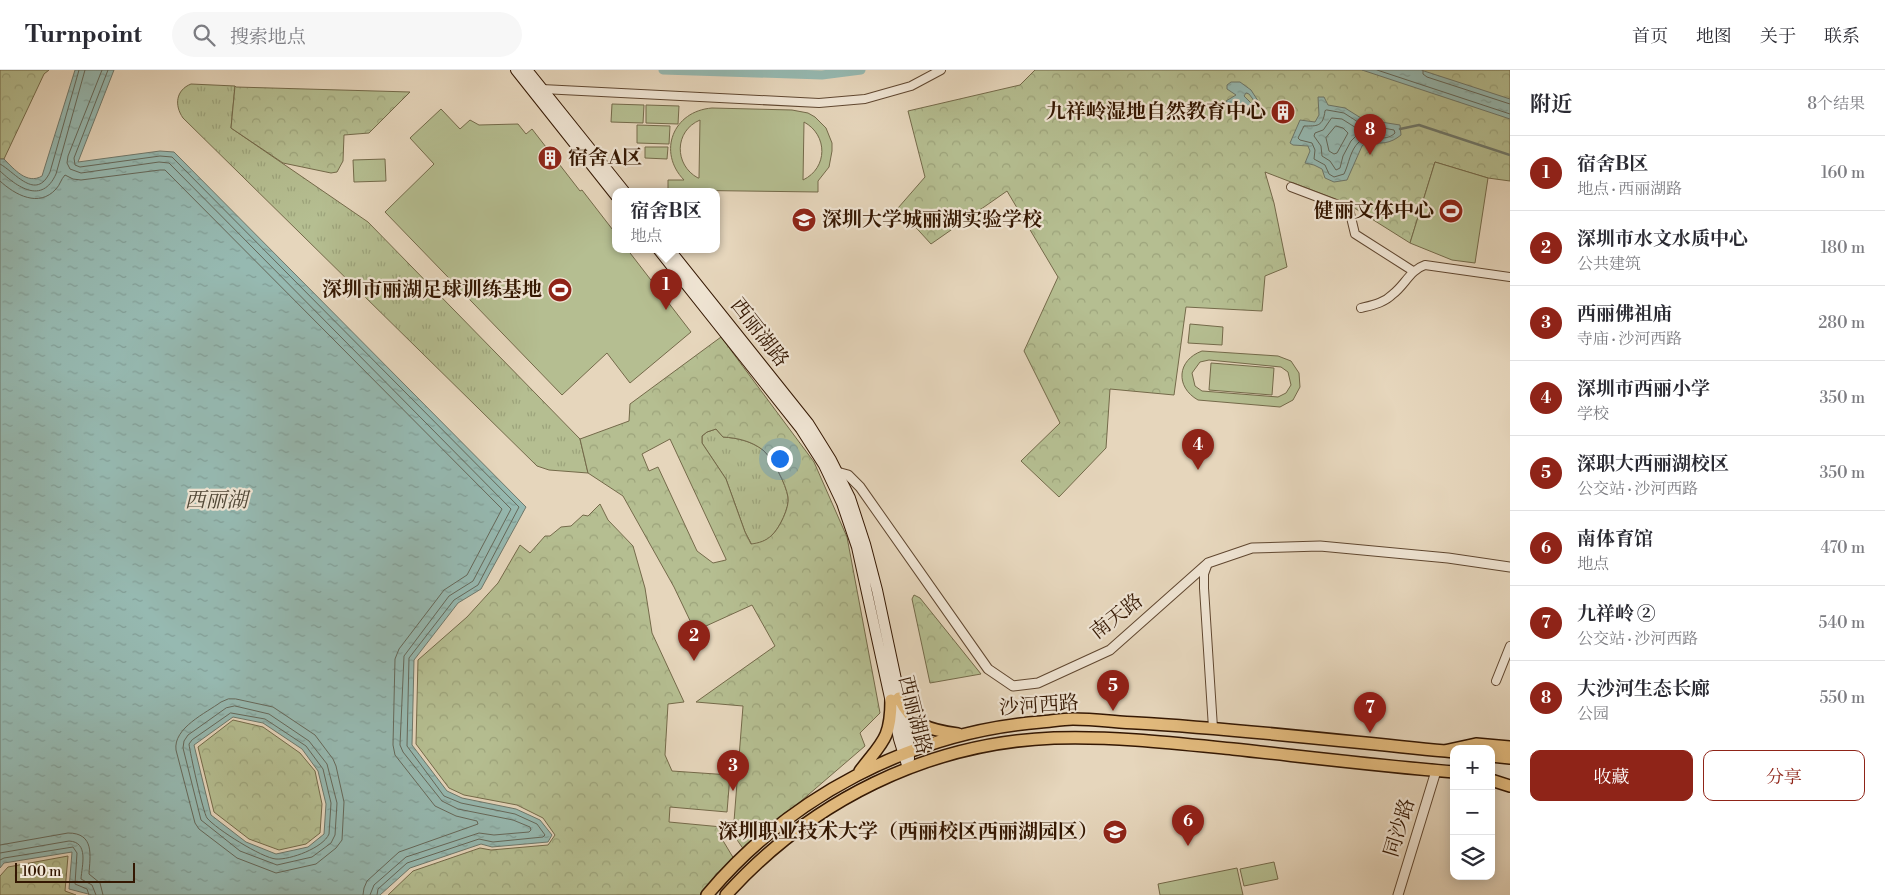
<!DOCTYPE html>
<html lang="zh">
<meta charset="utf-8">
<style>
body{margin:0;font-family:"Libre Bodoni","Noto Serif SC",serif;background:#f7f7f7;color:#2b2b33}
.controls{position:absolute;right:15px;bottom:15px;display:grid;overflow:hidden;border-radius:10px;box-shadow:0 2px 12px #0003}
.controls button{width:45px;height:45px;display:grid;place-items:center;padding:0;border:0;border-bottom:1px solid #e1e1e2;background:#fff;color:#2b2b33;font:25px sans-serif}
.scale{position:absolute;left:15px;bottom:12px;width:120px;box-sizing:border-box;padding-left:5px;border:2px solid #341702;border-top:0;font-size:14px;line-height:18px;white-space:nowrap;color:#341702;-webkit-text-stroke:4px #efe4d3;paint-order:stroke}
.you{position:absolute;left:779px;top:388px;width:18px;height:18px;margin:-12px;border:4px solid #fff;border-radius:50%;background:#1a73e8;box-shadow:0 0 0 8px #1a73e833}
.badge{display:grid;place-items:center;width:32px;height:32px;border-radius:50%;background:#8f2418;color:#fff;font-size:16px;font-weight:700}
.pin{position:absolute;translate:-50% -41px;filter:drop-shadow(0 1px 2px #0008)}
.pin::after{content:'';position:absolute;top:26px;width:18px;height:15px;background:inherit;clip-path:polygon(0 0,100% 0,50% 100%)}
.popup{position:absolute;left:612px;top:118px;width:108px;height:65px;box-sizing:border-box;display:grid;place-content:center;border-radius:10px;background:#fff;filter:drop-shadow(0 1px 4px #0005);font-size:16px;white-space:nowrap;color:#7c7c81}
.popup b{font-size:19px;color:#2b2b33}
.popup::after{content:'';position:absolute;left:50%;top:100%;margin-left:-10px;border:10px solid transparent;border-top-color:#fff}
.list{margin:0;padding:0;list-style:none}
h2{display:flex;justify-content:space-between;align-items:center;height:65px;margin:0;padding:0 20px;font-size:21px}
h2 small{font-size:16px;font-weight:400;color:#7c7c81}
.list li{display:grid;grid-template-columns:32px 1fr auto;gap:15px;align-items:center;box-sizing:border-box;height:75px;padding:0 20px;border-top:1px solid #e1e1e2}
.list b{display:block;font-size:19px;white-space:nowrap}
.list p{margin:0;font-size:16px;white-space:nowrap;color:#7c7c81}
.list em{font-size:16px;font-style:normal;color:#7c7c81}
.actions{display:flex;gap:10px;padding:15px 20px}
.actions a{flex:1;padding:11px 0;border:1px solid #8f2418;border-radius:10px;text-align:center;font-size:18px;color:#8f2418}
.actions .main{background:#8f2418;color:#fff}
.icon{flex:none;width:28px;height:28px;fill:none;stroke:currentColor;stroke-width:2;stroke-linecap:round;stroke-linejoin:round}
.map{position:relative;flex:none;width:1510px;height:825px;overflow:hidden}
header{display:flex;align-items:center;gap:30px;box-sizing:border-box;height:70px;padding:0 25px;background:#fff;border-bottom:1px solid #e1e1e2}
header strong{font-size:24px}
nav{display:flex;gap:28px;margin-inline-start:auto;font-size:18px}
.search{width:350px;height:45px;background:#f7f7f7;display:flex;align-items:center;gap:12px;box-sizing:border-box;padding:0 18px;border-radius:28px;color:#7c7c81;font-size:19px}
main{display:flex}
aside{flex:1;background:#fff}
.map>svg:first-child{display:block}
.grass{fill:url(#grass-tufts);stroke:#746a4a}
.forest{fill:url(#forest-crowns);stroke:#746a4a;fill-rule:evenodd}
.pitch{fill:#b5be91;stroke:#746a4a;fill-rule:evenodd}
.water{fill:url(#water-ripples);stroke:#6f786b;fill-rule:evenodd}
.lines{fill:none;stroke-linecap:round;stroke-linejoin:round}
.shore{stroke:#65685a;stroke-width:1}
.stream{stroke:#6f786b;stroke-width:2.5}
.canal{stroke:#96b9b1;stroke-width:9}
.minor-casing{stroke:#604730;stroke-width:10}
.tertiary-casing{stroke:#604730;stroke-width:11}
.secondary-casing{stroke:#341702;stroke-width:12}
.primary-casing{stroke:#341702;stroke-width:14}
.minor{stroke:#efe4d3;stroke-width:8}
.tertiary{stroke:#efe4d3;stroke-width:9}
.secondary{stroke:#efe4d3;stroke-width:10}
.primary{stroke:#e3bb7e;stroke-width:11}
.labels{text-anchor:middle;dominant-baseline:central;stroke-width:4.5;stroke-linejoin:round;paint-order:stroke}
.poi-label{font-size:20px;font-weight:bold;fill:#341702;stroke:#efe4d3;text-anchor:end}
.street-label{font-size:20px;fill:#341702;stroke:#efe4d3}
.water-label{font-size:21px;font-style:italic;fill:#514837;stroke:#efe4d3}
</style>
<header>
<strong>Turnpoint</strong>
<div class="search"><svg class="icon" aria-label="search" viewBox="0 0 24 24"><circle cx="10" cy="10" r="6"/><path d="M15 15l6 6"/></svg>搜索地点</div>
<nav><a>首页</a><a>地图</a><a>关于</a><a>联系</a></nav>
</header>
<main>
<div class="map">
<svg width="1510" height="825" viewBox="0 0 1510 825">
<defs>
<pattern id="grass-tufts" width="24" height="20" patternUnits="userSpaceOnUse" patternTransform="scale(1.25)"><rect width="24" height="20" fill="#b5be91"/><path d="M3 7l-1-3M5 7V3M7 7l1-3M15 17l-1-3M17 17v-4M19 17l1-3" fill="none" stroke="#9ca37b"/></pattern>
<pattern id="forest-crowns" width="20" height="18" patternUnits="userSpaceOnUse" patternTransform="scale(1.25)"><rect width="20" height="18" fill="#b5be91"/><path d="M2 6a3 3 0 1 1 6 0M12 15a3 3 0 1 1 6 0" fill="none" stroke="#9ca37b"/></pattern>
<pattern id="water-ripples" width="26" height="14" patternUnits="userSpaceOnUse" patternTransform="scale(1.25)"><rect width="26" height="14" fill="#96b9b1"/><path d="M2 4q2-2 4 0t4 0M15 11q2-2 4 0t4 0" fill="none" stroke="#829e97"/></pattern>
</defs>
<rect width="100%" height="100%" fill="#e6d6bc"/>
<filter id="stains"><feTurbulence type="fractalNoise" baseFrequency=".004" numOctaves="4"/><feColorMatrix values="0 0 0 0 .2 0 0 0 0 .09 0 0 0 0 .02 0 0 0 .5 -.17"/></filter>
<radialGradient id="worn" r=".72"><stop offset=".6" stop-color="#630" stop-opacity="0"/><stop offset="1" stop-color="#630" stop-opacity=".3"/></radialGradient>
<path class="grass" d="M191,14l44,2 -4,42 137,94 212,217 8,34 -39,-3 -12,-4 -354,-348c-9,-13 -7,-28 8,-34z
M716,359l7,8c15,1 28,4 40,13 10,9 23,34 25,47 2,10 -9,32 -16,38 -5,6 -13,8 -20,10l-7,-13 -19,-53 -24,-36v-7l5,-4z"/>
<path class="forest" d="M0,0h49l-5,4 -40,85h-4z
M1035,0h475v111l-22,-3 -53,-16 -25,81 -62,-39 -83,-32 9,31 13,64 -22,9 -3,35 -76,-4 -12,88 -64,-6 -4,59 -47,49 -38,-36 39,-38 -36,-72 34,-74 -51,-86 -76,53 -33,-36 27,-31 -17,-66 112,-26z
M235,16l1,1 174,5 -41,41 -25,2 -1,26 -6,11 -6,1 -48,-10 -52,-35z
M721,267l93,125 33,75 33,176 -20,20 5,13 -121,104 -11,-16 10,-128 -47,-4 79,-56 -23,-41 -57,26 -21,-44 -51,-91 -35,-23 -8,-34 49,-18 1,-17zM716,359l7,8c15,1 28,4 40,13 10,9 23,34 25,47 2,10 -9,32 -16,38 -6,6 -13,8 -21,9l-6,-12 -19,-53 -24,-36v-7l5,-4zM670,369l56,120v1l-13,3 -16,-12 -39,-84 -9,4 -7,-17z
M600,434l8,16 25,26 12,42 7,45 32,69 -16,2 -3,51 7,16 58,4 -3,37 -57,-5 -1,15 53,5v12l12,20 -33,36h-313l25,-24 67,-23 11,2 57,-5 7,-10 -12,-17 -26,-13 -53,-10 -15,-7 -33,-44 2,-84 49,-43 31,-34 22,-38 10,8 15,-17h5l11,-9 10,-1 12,-11 5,1z
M914,525l6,3 61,76 -51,9 -18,-84z
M233,650l30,7 37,26 15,18 7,33 -2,29 -14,11 -27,6 -30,-11 -35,-27 -16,-65z
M68,786l-3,35 11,4h-76v-19l8,-9z"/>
<path class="pitch" d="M612,34l32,1 -1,18 -32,-1z
M646,35l33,1 -1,18 -32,-1z
M712,38l80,2 16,3 7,4 11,11 6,15v8l-3,16 -11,14v11l-150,-2v-10h16c-27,-28 -11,-69 28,-72zM700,50l-1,58h-1c-24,-13 -24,-47 2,-58zM804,52c24,13 24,46 -1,58z
M441,39l19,20 10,-9 9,5 39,-1 8,10 6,-5 48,62 2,-1 34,44v15h11l64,83 -61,51 -23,-30 -45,42 -177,-183 49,-48 -24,-26z
M637,55l33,1 -1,18 -32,-1z
M645,77h23l-1,12 -22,-1z
M385,89l1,22 -32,1 -1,-22z
M1435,92l53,16 -13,85 -23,-3 -42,-17z
M1190,254l33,3 -1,18 -34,-2z
M1202,281l76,5 13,5 8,12 1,14 -7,13 -13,7 -82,-7c-23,-13 -21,-40 4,-49zM1209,290l72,7 7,5 3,13 -5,8 -8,4 -76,-6 -7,-5 -3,-13 8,-11z
M1211,293l63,5 -2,27 -63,-5z
M1274,792l4,17 -34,7 -4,-17z
M1237,798l6,27h-83l-2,-11z"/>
<path class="water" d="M75,0h39l-36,92 82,-11 14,1 352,355 -45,82 -23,14 -44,57 -2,85 35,46 15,7 54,11 24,11 12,15 -4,7 -56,5 -11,-3 -71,24 -30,27h-288l-23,-6 3,-37 -68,11 -4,5v-709h4c10,10 23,26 38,17zM233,647l30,6 39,26 16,22 8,33 -2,30 -16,13 -32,7 -30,-12 -35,-27 -17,-70z
M1362,0h59l89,29v20z
M1231,12h9l11,8 9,14 -5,-2 -6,-8 -3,-1 -2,3 8,8h2v8l-6,-1 -8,-6 -11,3 -3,-7 10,-6 -9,-6v-4z
M1318,27h6l4,8 17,3 16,10 7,2 32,5 1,10c-11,9 -20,9 -34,7l-5,4 -15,34 -13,2 -9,-4 -3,-9 -8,-4 -9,-2 5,-12 -2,-5 -15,-1 -3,-2 10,-23 15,2 4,-7z"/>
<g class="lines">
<path class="shore" d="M102,0l-34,86 -1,7 3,6 11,4 78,-11 10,1 342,346 -38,72 -24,15 -45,60 -4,89 3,7 39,49 16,8 55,11 17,7 1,3 -2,2 -35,3 -15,-2 -73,24 -32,28 -4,10
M108,0l-34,88 1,7 5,2 80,-11 12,1 347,350 -41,78 -24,15 -45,58 -2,88 37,50 17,7 54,11 22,10 8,11 -2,2 -50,5 -14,-3 -72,24 -29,26 -1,6
M1377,0l133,44
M1423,0v4l4,3 83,27
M1327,40l17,3 14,9 9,3 27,5 1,3c-11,11 -26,-1 -36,9 -9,8 -10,22 -15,32l-10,3 -5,-3 -4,-9 -11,-6 1,-9 -3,-7 -12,-3 -2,-2 6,-12c13,0 19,1 21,-15z
M1332,48l10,1 19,12 -10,10 -8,15 -3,12 -4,2 -6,-9 -8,-5 -1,-10 -7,-10 1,-3 8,-3z
M1336,56l7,2 5,5 -11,20 -3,1 -5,-3 -3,-13z
M0,94c15,8 36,38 50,8l29,-102
M0,101c17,16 42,34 56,3l29,-104
M0,111c15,14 39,27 56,8 4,-4 5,-10 9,-14l8,4 8,1 79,-10h5l337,339 -35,66 -23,15 -45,59 -4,10 -2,86 2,10 40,51 21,10 21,5 1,3 -79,28 -32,29 -3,7 -1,7
M236,629l37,8 42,28 18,24 3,7 8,36 -2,38 -6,8 -20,16 -40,9 -39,-15 -38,-29 -4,-6 -19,-73c-3,-22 30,-37 45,-48l7,-3z
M235,636l34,8 40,27 18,23 10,39 -2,32 -4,8 -19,14 -35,8 -37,-14 -39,-31 -18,-72 1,-7 4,-6 38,-27z
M231,643l34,6 41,27 17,23 8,34 -2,31c-6,14 -39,26 -53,25 -14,-1 -60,-30 -69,-41 -4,-6 -17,-65 -18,-74l3,-4z
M0,775l68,-12c27,0 22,23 21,41l11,9 3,12
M0,783l69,-12c20,1 13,24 12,38l11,6 4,10
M0,790l4,-2 69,-11 4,6 -2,31 12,5 2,6"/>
<path class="stream" d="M1400,59l19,-4 91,30"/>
<path class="canal" d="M663,0l159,5 39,-5"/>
<defs>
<path id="minor" d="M542,19l277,14 46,-4 46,-13 30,-16
M1291,117l58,22 6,25 58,37
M1361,238c12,-3 23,-5 32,-14 12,-9 17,-24 32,-29l85,12
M1208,493l-4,11v14l9,140
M1496,611l14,-35"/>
<path id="tertiary" d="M837,402l11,3 12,12 128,182 25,17 25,-3 72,-33 98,-87 44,-15 68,-2 128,12 62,9
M1398,825l38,-124"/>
<path id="secondary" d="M516,0l100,126
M527,0l97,121
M658,179l143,180 23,36 18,38 15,44 42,192 9,29
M669,179l139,174 23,37 19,38 15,46 12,46 31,146 1,23"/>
<path id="primary" d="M899,628c14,28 30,32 59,36
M1444,681l32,-7 34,3
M1491,686l19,2
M860,701c22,-29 31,-32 31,-71
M1491,710l19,6
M707,825c83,-99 206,-163 334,-173 11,-1 22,-3 32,-3 21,0 43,3 64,4 106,6 211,19 317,29
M726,825c85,-94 201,-152 328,-157 60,-2 120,5 179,11 74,8 147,17 221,23"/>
</defs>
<use href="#minor" class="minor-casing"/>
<use href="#tertiary" class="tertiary-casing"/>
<use href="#secondary" class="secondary-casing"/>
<use href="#primary" class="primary-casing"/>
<use href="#minor" class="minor"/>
<use href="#tertiary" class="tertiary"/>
<use href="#secondary" class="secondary"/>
<use href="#primary" class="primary"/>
</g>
<defs>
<symbol id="building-disc" viewBox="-11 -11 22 22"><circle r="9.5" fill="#8f2418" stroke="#efe4d3"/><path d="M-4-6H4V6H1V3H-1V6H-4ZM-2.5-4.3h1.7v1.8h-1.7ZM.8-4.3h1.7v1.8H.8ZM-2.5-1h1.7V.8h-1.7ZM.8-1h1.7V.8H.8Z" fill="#fff"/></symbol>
<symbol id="stadium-disc" viewBox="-11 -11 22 22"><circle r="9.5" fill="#8f2418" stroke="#efe4d3"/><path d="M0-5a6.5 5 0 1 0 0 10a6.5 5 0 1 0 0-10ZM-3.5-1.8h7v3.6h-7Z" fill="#fff"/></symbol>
<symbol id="school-disc" viewBox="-11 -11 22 22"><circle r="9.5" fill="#8f2418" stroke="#efe4d3"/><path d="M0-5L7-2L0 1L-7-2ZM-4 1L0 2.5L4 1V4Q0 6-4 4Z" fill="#fff"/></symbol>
<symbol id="university-disc" viewBox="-11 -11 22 22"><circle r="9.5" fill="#8f2418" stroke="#efe4d3"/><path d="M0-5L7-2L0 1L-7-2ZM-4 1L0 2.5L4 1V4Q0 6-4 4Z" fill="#fff"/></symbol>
</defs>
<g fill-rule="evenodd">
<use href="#building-disc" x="1269" y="28" width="28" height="28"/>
<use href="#building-disc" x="536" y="74" width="28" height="28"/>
<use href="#stadium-disc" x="1437" y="127" width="28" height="28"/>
<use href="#school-disc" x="790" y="136" width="28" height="28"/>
<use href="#stadium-disc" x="546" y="206" width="28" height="28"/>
<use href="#university-disc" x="1101" y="748" width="28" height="28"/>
</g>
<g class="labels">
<g class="poi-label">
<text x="1266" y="42">九祥岭湿地自然教育中心</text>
<text x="568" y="88" text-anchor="start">宿舍A区</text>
<text x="1434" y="141">健丽文体中心</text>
<text x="822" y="150" text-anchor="start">深圳大学城丽湖实验学校</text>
<text x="542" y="220">深圳市丽湖足球训练基地</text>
<text x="1098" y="762">深圳职业技术大学（西丽校区西丽湖园区）</text>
</g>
<g class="street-label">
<text transform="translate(759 263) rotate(52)">西丽湖路</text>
<text transform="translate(1117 547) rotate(-38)">南天路</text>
<text transform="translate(1039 636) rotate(-4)">沙河西路</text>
<text transform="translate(914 645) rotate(76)">西丽湖路</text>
<text transform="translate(1400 758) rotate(-73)">同沙路</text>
</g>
<g class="water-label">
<text x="216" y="431">西丽湖</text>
</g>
</g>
<rect width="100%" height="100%" filter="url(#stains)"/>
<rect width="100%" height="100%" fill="url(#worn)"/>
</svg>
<div class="controls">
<button>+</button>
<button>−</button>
<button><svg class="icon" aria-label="layers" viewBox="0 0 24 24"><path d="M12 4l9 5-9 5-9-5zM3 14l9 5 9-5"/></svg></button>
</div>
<div class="scale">100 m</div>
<div class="you"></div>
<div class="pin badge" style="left:666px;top:240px">1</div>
<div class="popup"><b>宿舍B区</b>地点</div>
<div class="pin badge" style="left:694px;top:591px">2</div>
<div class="pin badge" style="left:733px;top:721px">3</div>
<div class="pin badge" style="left:1198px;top:400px">4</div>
<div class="pin badge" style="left:1113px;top:641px">5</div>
<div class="pin badge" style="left:1188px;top:776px">6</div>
<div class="pin badge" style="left:1370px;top:663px">7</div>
<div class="pin badge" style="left:1370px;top:85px">8</div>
</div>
<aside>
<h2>附近<small>8个结果</small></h2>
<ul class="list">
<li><span class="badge">1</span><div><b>宿舍B区</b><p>地点 · 西丽湖路</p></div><em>160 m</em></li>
<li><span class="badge">2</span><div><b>深圳市水文水质中心</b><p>公共建筑</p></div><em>180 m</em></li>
<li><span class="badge">3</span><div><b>西丽佛祖庙</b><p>寺庙 · 沙河西路</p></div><em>280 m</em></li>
<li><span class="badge">4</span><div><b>深圳市西丽小学</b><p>学校</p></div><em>350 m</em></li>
<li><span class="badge">5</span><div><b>深职大西丽湖校区</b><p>公交站 · 沙河西路</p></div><em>350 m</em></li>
<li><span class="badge">6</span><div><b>南体育馆</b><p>地点</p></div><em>470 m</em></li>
<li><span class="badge">7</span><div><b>九祥岭 ②</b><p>公交站 · 沙河西路</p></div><em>540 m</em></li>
<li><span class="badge">8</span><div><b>大沙河生态长廊</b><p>公园</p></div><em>550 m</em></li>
</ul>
<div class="actions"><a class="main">收藏</a><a>分享</a></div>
</aside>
</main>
